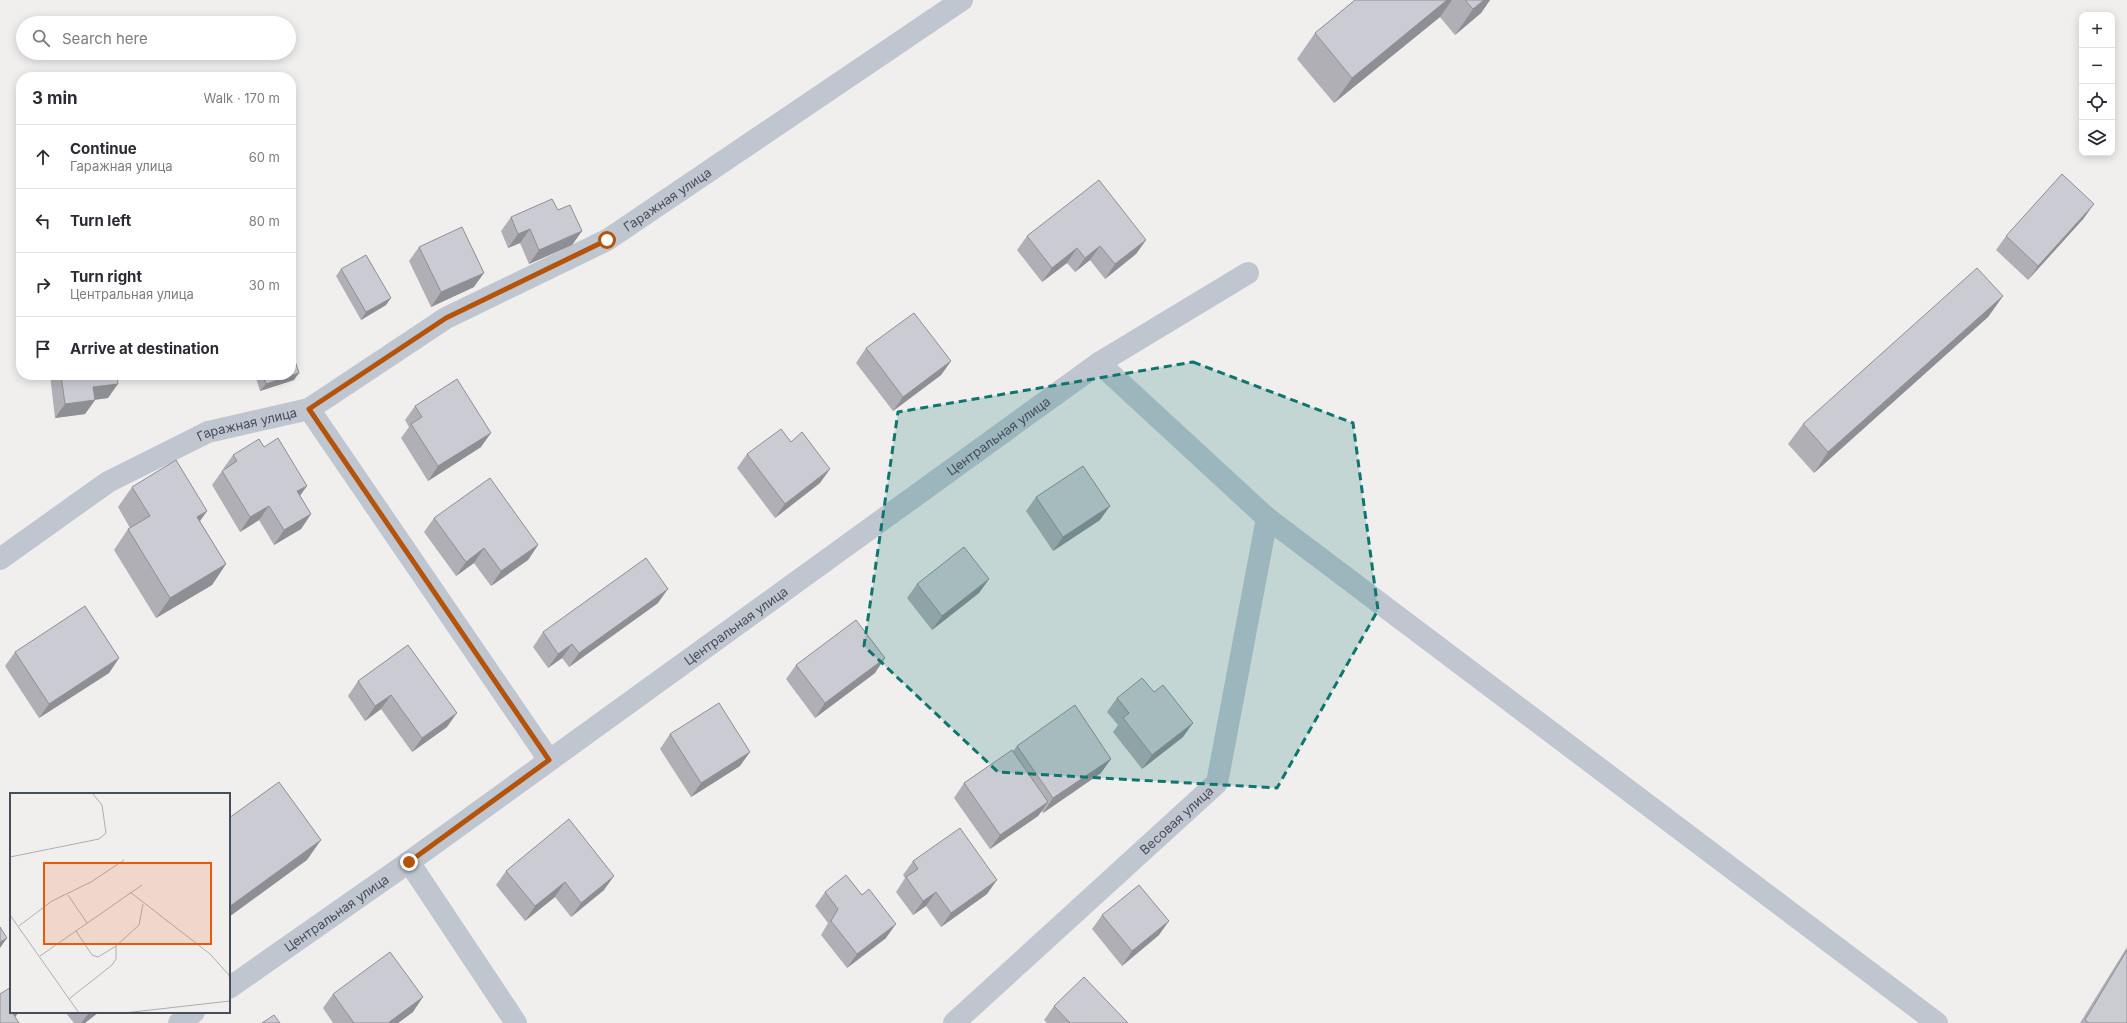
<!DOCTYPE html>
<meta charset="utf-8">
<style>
body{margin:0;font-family:Inter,sans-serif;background:#f2f2f3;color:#2b2b33}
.controls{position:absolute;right:12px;top:12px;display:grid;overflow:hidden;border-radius:8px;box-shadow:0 2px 10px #0003}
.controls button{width:36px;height:36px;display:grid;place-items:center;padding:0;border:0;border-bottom:1px solid #e1e1e2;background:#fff;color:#2b2b33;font:20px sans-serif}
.stop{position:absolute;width:12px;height:12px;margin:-9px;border:3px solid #b45309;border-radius:50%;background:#fff}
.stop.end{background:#b45309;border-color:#fff;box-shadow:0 1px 4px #0008}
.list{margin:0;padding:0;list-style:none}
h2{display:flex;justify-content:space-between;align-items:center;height:52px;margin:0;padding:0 16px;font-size:17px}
h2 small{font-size:13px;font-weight:400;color:#7c7c81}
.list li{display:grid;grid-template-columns:26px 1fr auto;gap:12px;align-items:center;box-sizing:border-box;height:64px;padding:0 16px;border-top:1px solid #e1e1e2}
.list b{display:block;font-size:15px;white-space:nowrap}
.list p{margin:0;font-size:13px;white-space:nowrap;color:#7c7c81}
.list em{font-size:13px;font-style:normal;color:#7c7c81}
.icon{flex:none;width:22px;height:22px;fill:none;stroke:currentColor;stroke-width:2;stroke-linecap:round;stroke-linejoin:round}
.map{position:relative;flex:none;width:2127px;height:1023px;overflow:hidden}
.search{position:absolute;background:#fff;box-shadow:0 2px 10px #0003;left:16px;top:16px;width:280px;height:44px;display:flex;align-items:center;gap:10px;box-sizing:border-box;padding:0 14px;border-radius:22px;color:#7c7c81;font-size:15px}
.panel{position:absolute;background:#fff;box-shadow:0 2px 10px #0003;left:16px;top:72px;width:280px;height:308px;border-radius:16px}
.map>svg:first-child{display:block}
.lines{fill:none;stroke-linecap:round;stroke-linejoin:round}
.minor{stroke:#bfc6d0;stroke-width:22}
.wall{fill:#afafb5}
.shaded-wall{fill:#8e8f94}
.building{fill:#cbccd3;stroke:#8e8f94}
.route{stroke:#b45309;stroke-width:5}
.marked{fill:#0f766e;fill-opacity:0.2;stroke:#0f766e;stroke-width:3;stroke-dasharray:8 5;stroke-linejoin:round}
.labels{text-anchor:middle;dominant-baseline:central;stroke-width:3;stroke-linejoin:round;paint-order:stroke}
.street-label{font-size:13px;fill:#474e5b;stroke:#fff}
.inset-road{fill:none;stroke:#adaeb3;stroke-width:1}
.view{fill:#e8590c;fill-opacity:0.15;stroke:#e8590c;stroke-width:2}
.inset-edge{fill:none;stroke:#474e5b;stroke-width:2}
</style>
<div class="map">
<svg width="2127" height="1023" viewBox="0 0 2127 1023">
<rect width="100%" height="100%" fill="#f1eeee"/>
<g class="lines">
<g class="minor">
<path d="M1099,363l168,155 670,505"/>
<path d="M309,409l240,351"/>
<path id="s1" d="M0,559l108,-77 100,-50 101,-23 137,-91 161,-78 355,-240"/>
<path d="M409,862l107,161"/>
<path id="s2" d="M229,988l180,-126 690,-499 149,-90"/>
<path d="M179,1023l15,-11"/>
<path id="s3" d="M954,1023l263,-240 50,-265"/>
</g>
</g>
<path class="wall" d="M1355,0h135l-9,13 -26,22 -15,-18 -106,86 -37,-44 18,-26z
M558,210l24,21 -10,14 -43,19 -9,-21 -12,5 -7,-17 10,-14z
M2084,218l-56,62 -32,-30 10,-14z
M1027,236l119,4 -10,14 -31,25 -15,-19 -15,12 -8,-9 -25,19 -25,-32z
M419,247l55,40 -43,20 -22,-46z
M341,269l45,36 -25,15 -25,-44z
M2003,296l-15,21 -174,156 -26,-29 15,-20z
M866,348l85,13 -10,14 -48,36 -37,-48z
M50,375h67l-9,23 -13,2 -10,14 -30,4z
M255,375h36l3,5 -34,11z
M415,406l66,41 -53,34 -27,-43 8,-11 -4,-7z
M264,447l36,48 11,19 -10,15 -27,16 -15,-25 -19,12 -28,-47 10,-14 2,-1 -1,-1 10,-14z
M747,454l73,29 -45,35 -38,-50z
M132,487l75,24 -7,10 26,43 -14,21 -56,33 -42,-68 14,-21 2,-1 -12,-21z
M1036,497l64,23 -47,31 -27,-40z
M434,518l104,27 -10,15 -37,26 -17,-23 -18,13 -32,-44z
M989,579l-10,14 -47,37 -25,-32 10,-14z
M658,603l-89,64 -7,-9 -14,10 -15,-21 10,-15z
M408,645l39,82 -35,25 -31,-43 -16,12 -17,-25 10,-15z
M15,652l104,6 -10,15 -70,45 -34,-52z
M796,665l79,8 -60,45 -29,-39z
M1154,692l29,45 -41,32 -29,-37 5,-7 -11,-13 10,-14z
M670,734l70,32 -49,31 -31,-48z
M1017,746l84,27 -58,40 -1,-2 -4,5 -48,33 -36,-51 10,-15 49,-32z
M913,861l74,33 -46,33 -15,-21 -13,9 -17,-23 9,-14 -2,-3z
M506,871l98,19 -33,27 -16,-20 -30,24 -29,-36z
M825,892l61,46 -39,30 -26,-33 7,-12 -13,-17z
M1102,915l57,20 -37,31 -30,-37z
M2127,947v76h-47z
M333,994l80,18 -15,11h-65l-10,-15z
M1054,1006l74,17h-81l-3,-3z
M65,1012h34l-14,11h-11z"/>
<path class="shaded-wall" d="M1447,0h5l-12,17 -106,86 18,-25z
M1484,0h6l-9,13 -26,22 18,-26z
M2094,204l-10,14 -56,62 10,-14z
M530,229l-10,14 -12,5 10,-14z
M582,231l-10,14 -43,19 10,-14z
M1146,240l-10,14 -31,25 10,-15z
M1100,246l-10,14 -15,12 10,-14z
M1077,248l-10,15 -25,19 10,-14z
M484,273l-10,14 -43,20 10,-15z
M2003,296l-15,21 -174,156 14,-21z
M391,298l-5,7 -25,15 5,-8z
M951,361l-10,14 -48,36 10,-14z
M299,373l-5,7 -34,11 6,-7z
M118,384l-10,14 -25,3 10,-14z
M95,400l-10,14 -30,4 10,-14z
M491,433l-10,14 -53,34 10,-15z
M830,469l-10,14 -45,35 10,-14z
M307,486l-10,14v-9z
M269,506l-10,14 -19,12 10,-15z
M1110,506l-10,14 -47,31 10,-14z
M207,511l-15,21 5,-15z
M311,514l-10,15 -27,16 10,-15z
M538,545l-10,15 -37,26 10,-15z
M484,548l-10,15 -18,13 10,-14z
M226,564l-14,21 -56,33 14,-20z
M989,579l-10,14 -47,37 10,-14z
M668,589l-10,14 -89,64 10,-14z
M572,644l-10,14 -14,10 10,-14z
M119,658l-10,15 -70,45 10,-14z
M885,658l-10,15 -60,45 10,-15z
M391,695l-10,14 -16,12 10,-15z
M457,713l-10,14 -35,25 10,-14z
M1193,723l-10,14 -41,32 10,-14z
M750,752l-10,14 -49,31 10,-14z
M1111,759l-10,14 -58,40 10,-15z
M1048,802l-10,14 -48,33 10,-14z
M321,840l-14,20 -78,57v-10z
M614,876l-10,14 -33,27 10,-14z
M997,880l-10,14 -46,33 10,-14z
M565,882l-10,15 -30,24 10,-15z
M936,892l-10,14 -13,9 10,-14z
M1169,921l-10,14 -37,31 10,-15z
M896,924l-10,14 -39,30 10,-14z
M7,938l-7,10v-6z
M423,997l-10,15 -15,11h-10z
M11,1012h8l-4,5z
M90,1012h9l-14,11h-4l7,-9z"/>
<path class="building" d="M1355,0h92l-95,78 -37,-45z
M1465,0h19l-11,9z
M2062,174l32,30 -56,62 -32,-30z
M1099,180l47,60 -31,24 -15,-18 -15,12 -8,-10 -25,20 -25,-32z
M552,199l6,11 12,-5 12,26 -43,19 -9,-21 -12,5 -7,-17z
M462,227l22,46 -43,19 -22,-45z
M366,255l25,43 -25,14 -25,-43z
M1977,268l26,28 -175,156 -25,-28z
M914,313l37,48 -48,36 -37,-49z
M291,349l8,24 -33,11 -3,-9h28z
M61,375h56l1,9 -25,3 2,13 -30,4z
M457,379l34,54 -53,33 -27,-42 11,-7 -7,-11z
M781,429l10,13 11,-10 28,37 -45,35 -38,-50z
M278,438l29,48 -10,5 14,23 -27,16 -15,-24 -19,11 -28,-46 15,-10 -4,-6 26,-16 5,8z
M176,460l31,51 -10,6 29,47 -56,34 -42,-69 22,-13 -18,-29z
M1083,466l27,40 -47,31 -27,-40z
M490,478l48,67 -37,26 -17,-23 -18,14 -32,-44z
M964,547l25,32 -47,37 -25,-32z
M646,558l22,31 -89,64 -7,-9 -14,10 -15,-22z
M85,606l34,52 -70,46 -34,-52z
M856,620l29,38 -60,45 -29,-38z
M408,645l49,68 -35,25 -31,-43 -16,11 -17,-25z
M1142,678l12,14 9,-7 30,38 -41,32 -29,-37 6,-5 -12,-15z
M719,703l31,49 -49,31 -31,-49z
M1075,705l36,54 -58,39 -36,-52z
M1012,750l36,52 -48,33 -36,-52z
M279,782l42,58 -92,67v-89z
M569,819l45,57 -33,27 -16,-21 -30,24 -29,-35z
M960,828l37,52 -46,33 -15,-21 -13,9 -17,-24 12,-8 -5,-8z
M846,875l16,20 7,-6 27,35 -39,30 -26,-33 7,-12 -13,-17z
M1139,885l30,36 -37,30 -30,-36z
M0,927l7,11 -7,4z
M2127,950v73h-38l-4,-3z
M390,952l33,45 -35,26h-34l-21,-29z
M1084,977l44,46h-58l-16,-17z
M11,987v25h1l7,11h-19v-29z
M274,1015l6,8h-18z"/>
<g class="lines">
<path class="route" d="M409,862l140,-102 -240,-351 137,-91 161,-78"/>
</g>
<path class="marked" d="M1193,362l160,61 25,187 -101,178 -279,-16 -134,-126 34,-234z"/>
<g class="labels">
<g class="street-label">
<text stroke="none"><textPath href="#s1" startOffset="764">Гаражная улица</textPath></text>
<text stroke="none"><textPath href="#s1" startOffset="284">Гаражная улица</textPath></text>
<text stroke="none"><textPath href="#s2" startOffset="947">Центральная улица</textPath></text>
<text stroke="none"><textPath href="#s2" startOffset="623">Центральная улица</textPath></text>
<text stroke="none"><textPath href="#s3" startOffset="301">Весовая улица</textPath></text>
<text stroke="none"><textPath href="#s2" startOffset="131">Центральная улица</textPath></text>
</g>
</g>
<g transform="translate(10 793)">
<rect width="220" height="220" fill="#f1eeee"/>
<path class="inset-road" d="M0,64l89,-18 7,-6 -4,-28 -10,-12M120,99l80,62 19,21 1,6M58,102l19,28M0,122l69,98M9,133l33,-25 39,-19 33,-22M66,138l16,24 6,2 18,-11M30,163l102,-71M59,206l43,-34 4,-6v-13l23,-21 4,-21M114,220l106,-12"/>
<path class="view" d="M34,70h167v81h-167z"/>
<rect width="220" height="220" class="inset-edge"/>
</g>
</svg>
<div class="controls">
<button>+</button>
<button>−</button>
<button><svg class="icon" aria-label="locate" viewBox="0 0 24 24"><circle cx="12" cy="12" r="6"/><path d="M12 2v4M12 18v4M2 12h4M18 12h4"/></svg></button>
<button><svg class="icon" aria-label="layers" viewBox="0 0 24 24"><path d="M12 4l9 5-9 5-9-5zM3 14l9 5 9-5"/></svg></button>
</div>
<div class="stop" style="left:607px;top:240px"></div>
<div class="stop end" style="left:409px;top:862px"></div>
<div class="search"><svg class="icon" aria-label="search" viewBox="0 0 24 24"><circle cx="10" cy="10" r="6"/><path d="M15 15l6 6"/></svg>Search here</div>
<section class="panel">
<h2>3 min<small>Walk · 170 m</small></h2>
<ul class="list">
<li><svg class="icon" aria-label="ahead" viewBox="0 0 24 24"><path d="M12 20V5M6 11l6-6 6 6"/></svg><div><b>Continue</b><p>Гаражная улица</p></div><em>60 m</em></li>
<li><svg class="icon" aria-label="left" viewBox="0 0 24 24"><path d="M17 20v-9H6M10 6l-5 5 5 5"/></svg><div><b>Turn left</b></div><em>80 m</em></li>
<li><svg class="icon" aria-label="right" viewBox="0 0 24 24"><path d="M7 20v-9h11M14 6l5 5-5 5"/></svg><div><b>Turn right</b><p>Центральная улица</p></div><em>30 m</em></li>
<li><svg class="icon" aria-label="arrive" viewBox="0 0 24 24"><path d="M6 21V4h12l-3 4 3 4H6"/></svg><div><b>Arrive at destination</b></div></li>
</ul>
</section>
</div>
